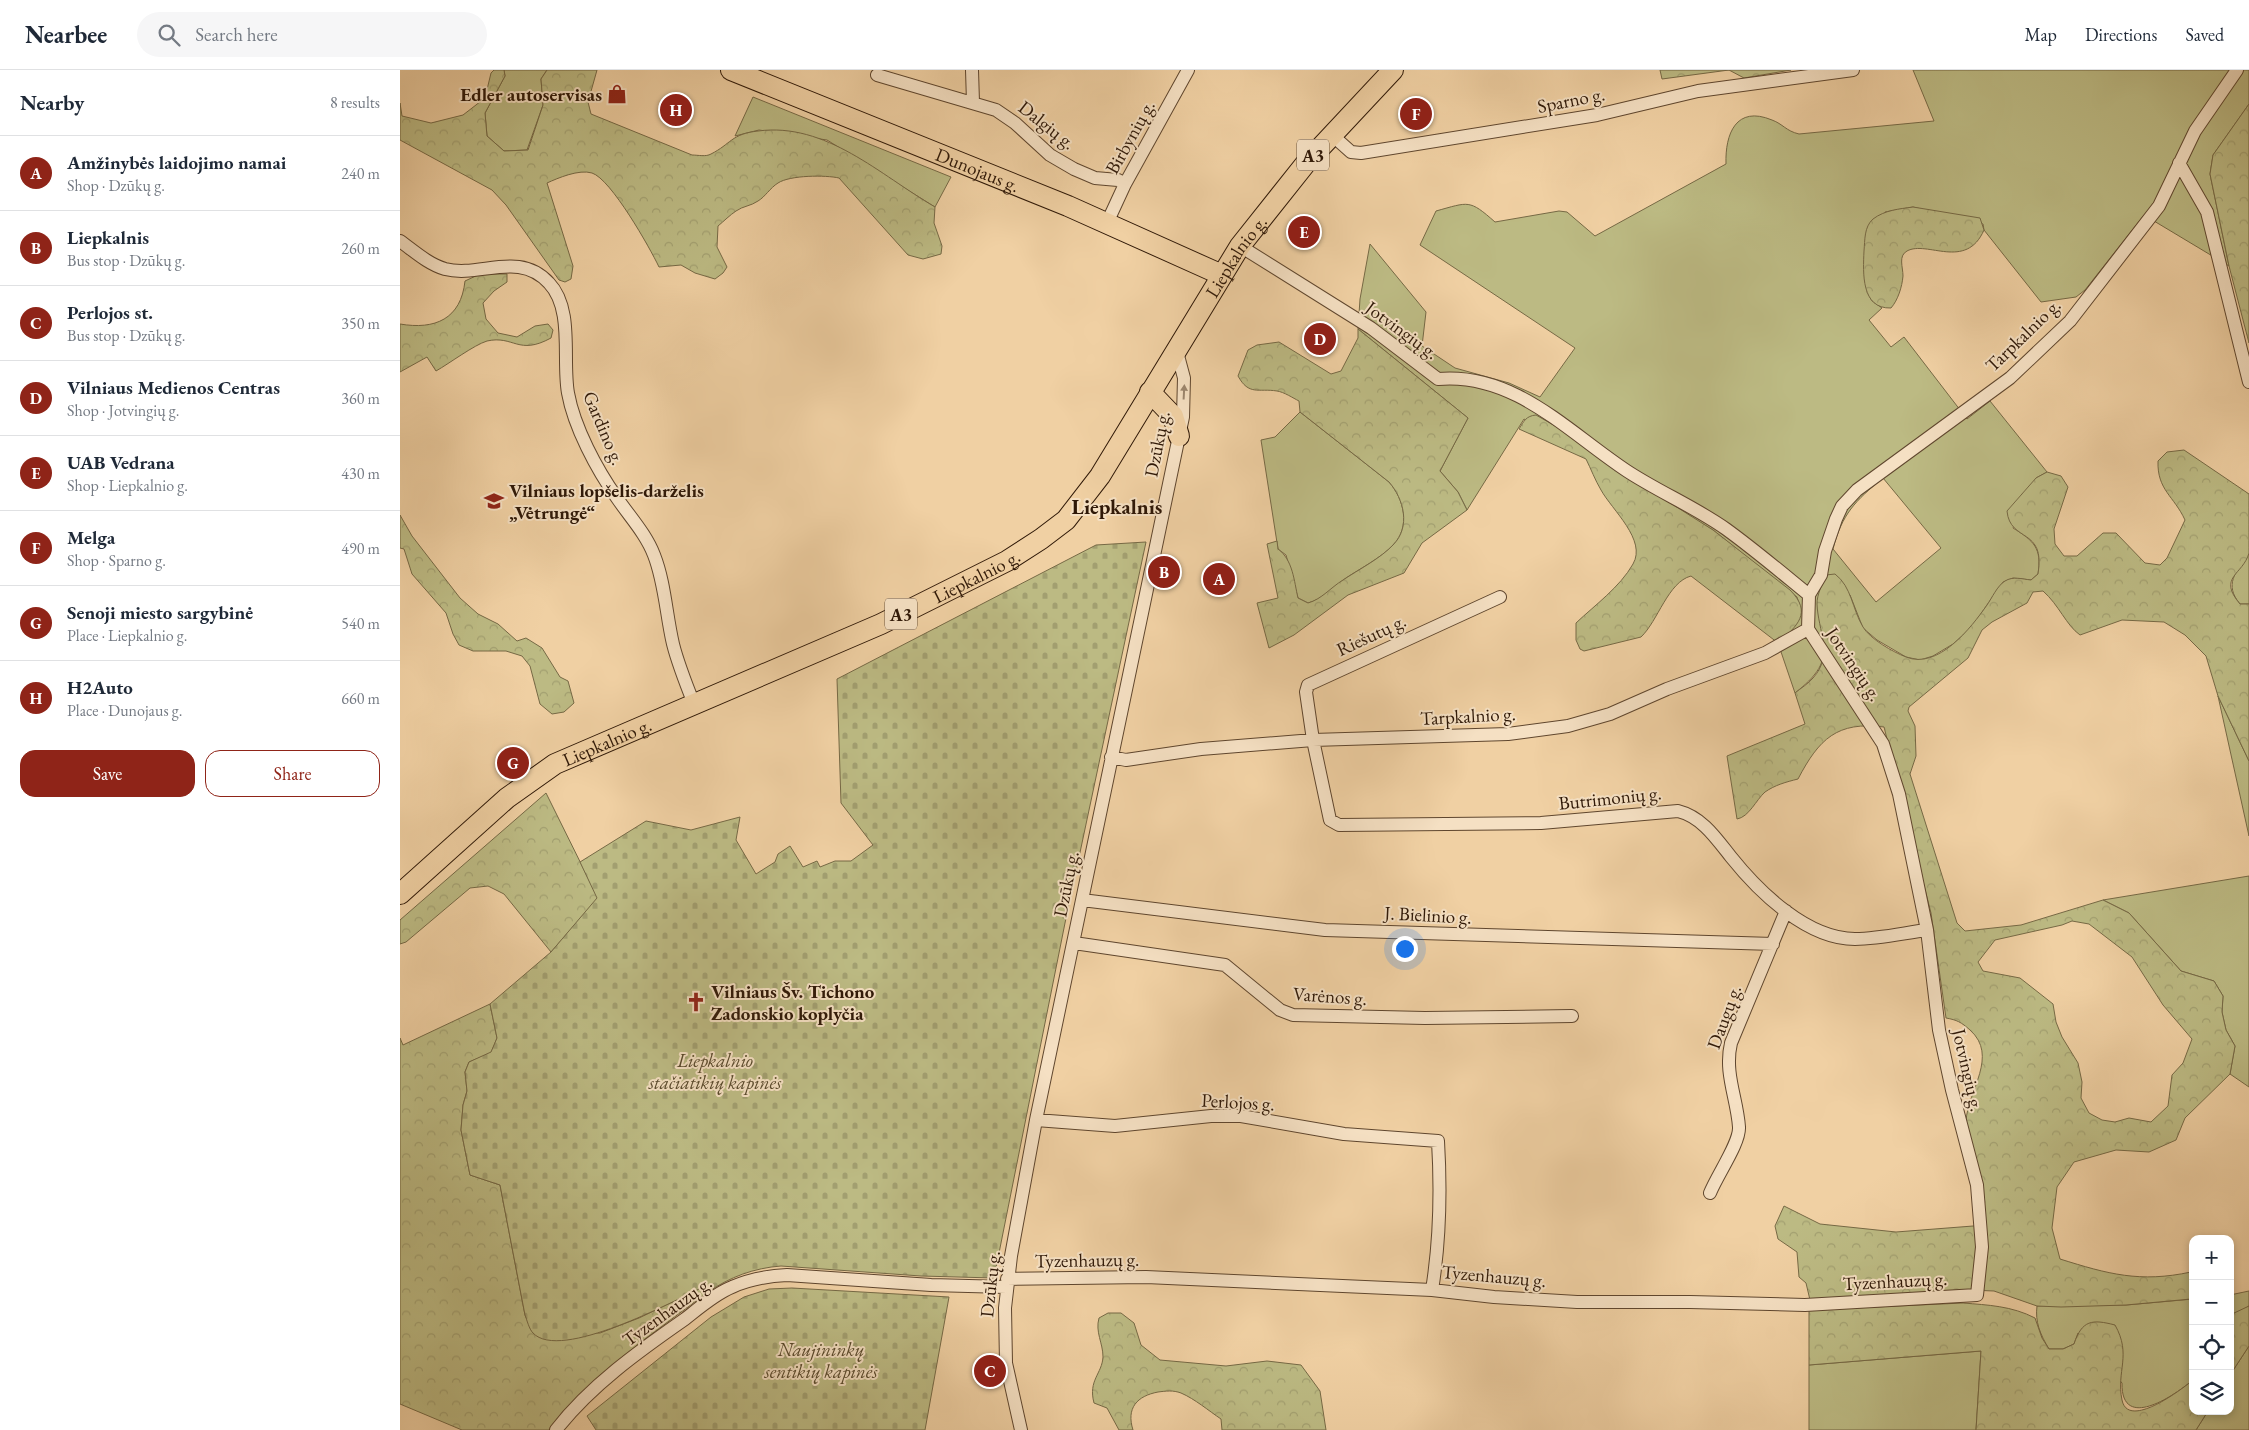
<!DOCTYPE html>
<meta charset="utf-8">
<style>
body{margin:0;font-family:"EB Garamond",serif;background:#f6f6f7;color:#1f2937}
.controls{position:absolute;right:15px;bottom:15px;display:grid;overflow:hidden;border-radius:10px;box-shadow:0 2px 8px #0003}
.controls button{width:45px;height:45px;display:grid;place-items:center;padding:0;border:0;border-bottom:1px solid #e0e1e3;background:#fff;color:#1f2937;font:25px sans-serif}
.you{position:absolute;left:1004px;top:878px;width:18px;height:18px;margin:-12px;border:4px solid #fff;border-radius:50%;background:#1a73e8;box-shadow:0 0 0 8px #1a73e833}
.badge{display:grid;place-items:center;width:32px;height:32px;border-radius:50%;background:#8f2418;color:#fff;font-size:16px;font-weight:700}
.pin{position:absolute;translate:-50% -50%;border:2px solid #fff;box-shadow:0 1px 5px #0006}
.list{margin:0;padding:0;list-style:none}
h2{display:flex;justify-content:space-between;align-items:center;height:65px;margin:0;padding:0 20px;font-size:21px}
h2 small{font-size:16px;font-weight:400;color:#747a83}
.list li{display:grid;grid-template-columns:32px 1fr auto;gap:15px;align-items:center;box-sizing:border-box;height:75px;padding:0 20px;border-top:1px solid #e0e1e3}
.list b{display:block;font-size:19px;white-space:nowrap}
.list p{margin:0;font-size:16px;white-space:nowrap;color:#747a83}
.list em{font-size:16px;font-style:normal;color:#747a83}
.actions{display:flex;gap:10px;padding:15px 20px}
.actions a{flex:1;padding:11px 0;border:1px solid #8f2418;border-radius:15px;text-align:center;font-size:18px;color:#8f2418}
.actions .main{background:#8f2418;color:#fff}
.icon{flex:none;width:28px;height:28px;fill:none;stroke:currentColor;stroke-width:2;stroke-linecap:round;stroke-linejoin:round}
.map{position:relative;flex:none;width:1849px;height:1360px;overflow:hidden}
header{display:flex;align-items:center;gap:30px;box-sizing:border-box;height:70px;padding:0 25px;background:#fff;border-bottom:1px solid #e0e1e3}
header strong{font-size:24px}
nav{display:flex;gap:28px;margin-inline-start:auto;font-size:18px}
.search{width:350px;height:45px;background:#f6f6f7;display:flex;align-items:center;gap:12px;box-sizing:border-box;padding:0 18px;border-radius:28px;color:#747a83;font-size:19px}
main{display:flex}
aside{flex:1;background:#fff}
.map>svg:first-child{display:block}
.grass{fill:#bcba83;stroke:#766945;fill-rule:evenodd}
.forest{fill:url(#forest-crowns);stroke:#766945;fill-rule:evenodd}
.cemetery{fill:url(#cemetery-stones);stroke:#766945}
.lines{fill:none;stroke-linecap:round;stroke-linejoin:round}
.street-casing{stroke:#5f462e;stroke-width:14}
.primary-casing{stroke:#2f1807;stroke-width:22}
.street{stroke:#f5e0c3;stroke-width:12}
.primary{stroke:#f0d0a3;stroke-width:20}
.oneway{fill:#9c866e}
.labels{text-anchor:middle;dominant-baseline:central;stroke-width:4;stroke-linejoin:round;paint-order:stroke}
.shield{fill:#f5e0c3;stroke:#6a543f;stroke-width:1}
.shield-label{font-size:18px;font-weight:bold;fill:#2f1807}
.poi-label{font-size:19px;font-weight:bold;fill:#2f1807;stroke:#f5e0c3;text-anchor:start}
.street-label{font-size:19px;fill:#2f1807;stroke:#f5e0c3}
.park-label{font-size:19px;font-style:italic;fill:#59492c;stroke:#f5e0c3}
.quarter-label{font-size:21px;font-weight:bold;fill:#2f1807;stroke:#f5e0c3}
</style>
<header>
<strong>Nearbee</strong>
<div class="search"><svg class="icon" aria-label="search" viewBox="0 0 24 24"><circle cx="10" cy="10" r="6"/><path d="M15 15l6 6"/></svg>Search here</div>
<nav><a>Map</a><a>Directions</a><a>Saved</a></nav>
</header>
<main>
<aside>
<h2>Nearby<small>8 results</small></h2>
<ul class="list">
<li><span class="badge">A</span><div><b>Amžinybės laidojimo namai</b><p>Shop · Dzūkų g.</p></div><em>240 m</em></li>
<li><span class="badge">B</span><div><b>Liepkalnis</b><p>Bus stop · Dzūkų g.</p></div><em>260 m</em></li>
<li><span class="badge">C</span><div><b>Perlojos st.</b><p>Bus stop · Dzūkų g.</p></div><em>350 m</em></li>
<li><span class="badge">D</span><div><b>Vilniaus Medienos Centras</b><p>Shop · Jotvingių g.</p></div><em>360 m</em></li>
<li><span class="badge">E</span><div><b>UAB Vedrana</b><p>Shop · Liepkalnio g.</p></div><em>430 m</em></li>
<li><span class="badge">F</span><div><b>Melga</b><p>Shop · Sparno g.</p></div><em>490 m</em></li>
<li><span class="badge">G</span><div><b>Senoji miesto sargybinė</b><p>Place · Liepkalnio g.</p></div><em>540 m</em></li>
<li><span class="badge">H</span><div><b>H2Auto</b><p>Place · Dunojaus g.</p></div><em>660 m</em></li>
</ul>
<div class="actions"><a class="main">Save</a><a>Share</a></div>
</aside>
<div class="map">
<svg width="1849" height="1360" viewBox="0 0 1849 1360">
<defs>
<pattern id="forest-crowns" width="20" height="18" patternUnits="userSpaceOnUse" patternTransform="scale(1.25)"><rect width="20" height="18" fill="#bcba83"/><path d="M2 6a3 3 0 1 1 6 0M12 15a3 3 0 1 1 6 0" fill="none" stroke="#a29f70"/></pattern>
<pattern id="cemetery-stones" width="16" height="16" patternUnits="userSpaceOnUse" patternTransform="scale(1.25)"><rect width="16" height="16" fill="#bcba83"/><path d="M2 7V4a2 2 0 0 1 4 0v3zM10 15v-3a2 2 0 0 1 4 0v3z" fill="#a29f70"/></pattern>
</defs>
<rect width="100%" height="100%" fill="#f0d0a3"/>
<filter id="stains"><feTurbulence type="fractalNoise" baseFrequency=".004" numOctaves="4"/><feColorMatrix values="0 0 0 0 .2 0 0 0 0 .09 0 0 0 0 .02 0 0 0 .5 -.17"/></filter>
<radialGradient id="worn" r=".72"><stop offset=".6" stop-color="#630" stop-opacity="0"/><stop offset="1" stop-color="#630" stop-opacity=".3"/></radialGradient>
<path class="grass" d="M104,0h43l-6,9 2,26 -16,45 -23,1 -17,-15 -2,-23 20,-37z
M1513,0h336v34l-36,51 -3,19 19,92 -85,-51 -59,75 -9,7 -35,5 -57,-72 -1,-6 -70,-17 -28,5 -18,80 5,9 10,7 -13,12 22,27 13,-10 63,82 23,-18 57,71 -11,6 -23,50c21,13 29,20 25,46l-7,6 -18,-2 -10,4 -32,46 -18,16 -20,12 -13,4 -14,-3 -29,-17 -14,-12 -13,-33 -27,40c6,28 -8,42 -28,58l-17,-50 22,-37 -3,-9 -84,-67 -189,-111 -57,91 -9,-18 -18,-21 28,-53 -110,-89 2,-30 10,-55 56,68 -4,34 33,22 54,15 31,14 35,-49 -155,-103 16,-34c33,-9 33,-12 59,11l64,-11 8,1 28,24 131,-72c-1,-30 10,-59 46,-44 11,4 14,11 27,14l135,-13zM1483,408l58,70 -65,54 -43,-53c9,-35 22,-48 50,-71z
M353,27l198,80 -16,30 -108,-67 -68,-10 -24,6z
M900,342l89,70c15,17 22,45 4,63 -12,13 -32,23 -47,33 -13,9 -23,21 -38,25l-10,-5 -12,-43 -8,-6 -17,-109 14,-3z
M1849,484v50h-9c-16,-19 -5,-32 9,-50z
M1818,626l31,65v75z
M1849,806v211l-19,-13 5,-28 -9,-16 -4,-18 1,-16 -9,-15 -33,-10 -52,-58 -26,-13z
M1849,1221v15l-19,12v-23z
M1793,1229v81c-23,19 -72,50 -71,3l-44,-50 -4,11 -11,5h-14c-9,-15 -14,-27 -12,-43l89,-1z
M1849,1276v84h-53l12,-19h22v-36z
M1581,1281l-5,79h-167v-65z"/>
<path class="forest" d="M94,0h10l1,6 -20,37 2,23 17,15 24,-1 15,-45 -2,-26 6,-9h50l-9,32 3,12 101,41c6,0 14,2 19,-1 20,-10 20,-20 47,-23 68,-9 122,44 177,76l-1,16 8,23 -1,8 -18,5 -15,-4 -69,-77c-13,-3 -49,-3 -61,5 -8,5 -13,14 -20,18 -7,5 -15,5 -22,10 -6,4 -12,10 -18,15l-1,21 10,20 -4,6 -8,6 -20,-6 -14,-8 -22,2c-9,-19 -48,-88 -67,-94 -13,-4 -34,5 -45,10l26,83 -2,13 -6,3 -6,-2 -53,-75 -14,-15 -92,-50v-37l2,13 29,7 32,-8 22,-17 6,-25z
M1260,0h131l-47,8 -15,-8 -67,9z
M1849,34v239l-20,-77 -19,-92 3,-19z
M1513,137l67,11 4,12c-18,41 -57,10 -77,21 -9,5 -4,16 -4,25 -1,11 -5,24 -12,32 -30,1 -28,-35 -27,-57 1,-11 0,-24 9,-32 12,-9 26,-10 40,-12z
M80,204h27v8l-13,9 -11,12 3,16 12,14 19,4 18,-11 13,-2 5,6 -2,8c-33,18 -37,-3 -64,3 -13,4 -37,22 -51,30l-9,-14 -27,15v-48c35,6 61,-5 65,-43z
M958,259l110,89 -28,53 18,21 9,18 -45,33 -18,30 -56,22 -54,40 -25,13 -12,-45 21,-5 -11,-54 10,-3 1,8c15,11 16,32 20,49l10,5c14,-4 22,-15 35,-23 15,-10 38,-22 50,-35 18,-18 11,-46 -4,-63l-89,-70 -1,-11c-6,-3 -15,-9 -22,-10 -19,-3 -28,5 -39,-15l10,-26 9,-5 22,-3 52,32 10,-3 17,-33z
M1136,345l47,27 32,26 98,62 77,60c23,23 7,36 -12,53l-87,-67c-23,6 -33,45 -50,61l-57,14 -4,-2 -4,-9v-17c19,-18 44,-36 57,-59 14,-24 -21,-54 -32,-74 -6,-10 -10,-21 -15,-31l-67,-30c5,-8 7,-13 17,-14z
M1784,380l65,44c0,15 0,46 0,59 -6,22 -32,24 -9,51h9v157l-31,-65 -12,-40 -21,-21 -21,-13 -42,-2 -42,15c-14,-10 -21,-30 -37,-44l-10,1 -6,11 -35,19 -10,8 -14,28 -59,49 -1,4 7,15 1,30 -6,18 47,149 8,8 56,-6 82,-25 26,13 52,58 33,10 9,15 -1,16 4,18 9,16 -5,28 -45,44 -9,22 -27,12 -33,-2 -42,12 -17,25 -5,41 8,31c48,15 80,24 131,13l2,2v22l-2,3 -65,6 -65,2 -24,-1 -43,-15 -25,-1 -159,10 -4,-17 -7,-6 -2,-25 -19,-13 -3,-13 9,-20 36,18 76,8 90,-7 -20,-104c2,-31 33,-65 4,-91 -9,-8 -13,-10 -24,-12l-15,-105 -47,-186c-47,-6 -65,12 -86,52 -12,3 -23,6 -33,13 -9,8 -16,25 -28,27l-10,-63 78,-32 -10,-31c6,-5 13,-9 18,-15 21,-23 5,-47 4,-74 0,-10 5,-19 9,-29l9,-1c17,13 17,35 28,53 7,12 30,25 43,30 32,13 65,-29 81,-52 5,-7 10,-19 18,-24 8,-5 17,-2 26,-1l7,-6c8,-47 -28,-31 -31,-63l29,-33 11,-6 14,4 7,11 -14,42 1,15 9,12h13l26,-23h13l29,30 15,2 7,-7 18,-38c-11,-24 -28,-30 -27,-59l9,-9zM1672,851l17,3 43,33 31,48 29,34 -9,24 -11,12 -4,31 -17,16 -22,-4 -14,4 -13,-2 -13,-7 -8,-15 1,-16 -4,-19 -16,-26 -6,-15 -3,-18 -33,-26 -37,-7 -5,-9 17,-22 67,-15z
M0,445l12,21 48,62 18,16 20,10 19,17 9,-3 16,10 18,29 8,4 6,22 -10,9 -12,2 -12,-10 -10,-38 -8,-10 -16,-5h-33l-14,-6 -6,-11 -7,-21 -34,-39 -8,-25 -4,-1z
M146,723l52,105 -47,54 -47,-58 -16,-8 -18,2 -64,54 -6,2v-24z
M90,934l7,34 -6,15 -22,9 -4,10 2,19 -4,14 -2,25 9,45 30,10 25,130 8,18h67l39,-15 64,-31 5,5 -67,50 -65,56 -27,32h-87l-62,-26v-366l3,7z
M1563,1233c25,2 49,3 72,15l7,20 7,11h14l11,-5c8,-24 18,-25 41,-19 17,30 1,46 7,75 6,30 59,-10 71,-20v31h15l-12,19h-220l5,-79 -172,14v-55z
M1849,1236v40l-19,29v-57l2,-4z
M708,1243h13l13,10 7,22 19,15 66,6 41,-5 34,4 19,26 6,39h-104l-1,-11c-12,-8 -26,-20 -40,-26 -8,-3 -15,-2 -23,-1 -21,4 -32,16 -25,38h-14l-12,-22 -13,-5c-6,-23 8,-29 9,-46 0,-14 -8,-25 -4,-39z"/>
<path class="cemetery" d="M746,472l-81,381 -71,355 -73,-2 -140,-10c-27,2 -51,11 -73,26l-5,-5c-29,14 -143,75 -170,46 -4,-4 -6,-13 -8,-18l-25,-130 -30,-10 -9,-45 2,-25 4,-14 -2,-19 4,-10 22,-10 6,-14 -7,-34 61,-52 46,-54 -17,-36 66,-41 45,9 49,-13 -4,23 20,34 19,-12 3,-8 12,-8 13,21 14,-6 3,6 15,-6h16l22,-16 -32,-42 -4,-124 259,-134z
M392,1218l157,9 -24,133h-329l-9,-14 124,-99 33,-20 25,-8z"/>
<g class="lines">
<defs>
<path id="street" d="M572,0l1,32
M477,5l119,35 19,13 35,32 24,14 21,9 23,2 7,4
M932,65l19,17 10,1 236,-38 101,-24 155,-21
M1779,93l28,49 42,170
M707,153l18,-39 63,-114
M0,171c14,10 28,23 45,28 35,9 74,-19 104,14 25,26 13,77 19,110 6,34 29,77 49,105 13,19 29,36 37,57 11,28 12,59 19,89 5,20 13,40 21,60
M1409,525l12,-20 4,-24 11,-32 6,-13 15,-16 153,-112 60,-57 89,-115 36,-75 42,-61
M1100,527l-192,88 -2,7 7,48 17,80 9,5 202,-2 137,-12c24,6 38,27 53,46 28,35 76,82 124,82 24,0 49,-6 72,-9
M711,687l15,3 75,-11 112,-9 195,-6 60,-8 42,-12 57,-25 98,-36 43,-24
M682,830l243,30 448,14
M674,873l151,22 55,45 13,5 132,3 147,-2
M636,1050l79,6 96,-10h30l103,18 94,7c3,50 2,99 -6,149
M1310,1123c7,-18 30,-50 29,-66 -2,-29 -15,-54 -8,-84l55,-132
M607,1209l139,-2 286,13 62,7 83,5h113l115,3 172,-10 5,-48 -5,-62 -25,-95 -13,-60 -12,-100 -28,-136 -16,-50 -75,-115 1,-34c-27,-22 -54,-45 -83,-66 -31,-22 -67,-37 -99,-58 -59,-39 -113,-99 -189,-92l-67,-51 -131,-82
M156,1360c34,-44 83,-79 129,-111 14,-11 30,-25 47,-32 18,-8 35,-11 55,-12l144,10 75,2
M621,1360l-15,-67 -1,-55 6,-52 25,-136 147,-703 1,-39 -8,-30"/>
<g id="primary">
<path id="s1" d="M331,0l337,136 154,69"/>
<path d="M750,322l23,24 6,20"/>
<path id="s2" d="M0,824l107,-96 48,-34 326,-140 126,-63 34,-22 25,-19 34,-44 140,-230 66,-83 87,-93"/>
</g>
</defs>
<use href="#street" class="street-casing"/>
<use href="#primary" class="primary-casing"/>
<use href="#street" class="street"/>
<use href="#primary" class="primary"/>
</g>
<defs><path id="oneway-solid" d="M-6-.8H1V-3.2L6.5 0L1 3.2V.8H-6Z" transform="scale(1.25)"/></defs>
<use class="oneway" href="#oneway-solid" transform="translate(784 322) rotate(-87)"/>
<defs>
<symbol id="shop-bare" viewBox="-9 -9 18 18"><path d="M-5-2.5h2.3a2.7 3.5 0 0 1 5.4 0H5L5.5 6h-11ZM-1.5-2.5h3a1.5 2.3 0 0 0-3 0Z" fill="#8f2418" stroke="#f5e0c3" stroke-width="2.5" paint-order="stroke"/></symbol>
<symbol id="school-bare" viewBox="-9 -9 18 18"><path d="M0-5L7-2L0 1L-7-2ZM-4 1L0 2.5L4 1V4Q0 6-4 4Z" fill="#8f2418" stroke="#f5e0c3" stroke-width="2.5" paint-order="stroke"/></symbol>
<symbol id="church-bare" viewBox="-9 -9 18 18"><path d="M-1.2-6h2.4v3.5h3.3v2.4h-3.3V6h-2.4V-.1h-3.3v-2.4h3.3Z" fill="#8f2418" stroke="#f5e0c3" stroke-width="2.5" paint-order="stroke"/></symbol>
</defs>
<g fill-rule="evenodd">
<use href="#shop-bare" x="203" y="10" width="28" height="28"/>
<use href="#school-bare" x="80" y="417" width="28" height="28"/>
<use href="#church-bare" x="282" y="918" width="28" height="28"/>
</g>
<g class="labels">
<g class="shield">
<rect x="897" y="69.5" width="32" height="31" rx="4"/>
<rect x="485" y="528.5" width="32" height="31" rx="4"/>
</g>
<g class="shield-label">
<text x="913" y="85">A3</text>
<text x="501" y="544">A3</text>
</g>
<g class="poi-label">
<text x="202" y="24" text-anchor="end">Edler autoservisas</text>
<text x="109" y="420">Vilniaus lopšelis-darželis<tspan x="109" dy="22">„Vėtrungė“</tspan></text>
<text x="311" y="921">Vilniaus Šv. Tichono<tspan x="311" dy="22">Zadonskio koplyčia</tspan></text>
</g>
<g class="street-label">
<text transform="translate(1171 30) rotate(-11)">Sparno g.</text>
<text transform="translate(647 55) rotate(38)">Dalgių g.</text>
<text transform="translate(730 67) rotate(-61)">Birbynių g.</text>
<text stroke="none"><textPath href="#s1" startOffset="266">Dunojaus g.</textPath></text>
<text stroke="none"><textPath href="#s2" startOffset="1084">Liepkalnio g.</textPath></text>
<text transform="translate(1002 260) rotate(36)">Jotvingių g.</text>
<text transform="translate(1623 265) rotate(-44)">Tarpkalnio g.</text>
<text transform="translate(204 358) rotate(67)">Gardino g.</text>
<text transform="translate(757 374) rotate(-79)">Dzūkų g.</text>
<text stroke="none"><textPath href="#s2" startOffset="664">Liepkalnio g.</textPath></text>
<text transform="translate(971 565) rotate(-25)">Riešutų g.</text>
<text transform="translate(1454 594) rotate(56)">Jotvingių g.</text>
<text transform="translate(1068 646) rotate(-3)">Tarpkalnio g.</text>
<text stroke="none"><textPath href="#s2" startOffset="259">Liepkalnio g.</textPath></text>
<text transform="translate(1210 728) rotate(-6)">Butrimonių g.</text>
<text transform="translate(666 814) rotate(-79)">Dzūkų g.</text>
<text transform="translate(1028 845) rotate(3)">J. Bielinio g.</text>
<text transform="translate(930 926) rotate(4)">Varėnos g.</text>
<text transform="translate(1324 947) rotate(-70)">Daugų g.</text>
<text transform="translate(1568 1000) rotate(77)">Jotvingių g.</text>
<text transform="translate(838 1032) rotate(3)">Perlojos g.</text>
<text transform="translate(687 1190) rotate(-1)">Tyzenhauzų g.</text>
<text transform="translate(1094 1206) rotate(5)">Tyzenhauzų g.</text>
<text transform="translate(1495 1211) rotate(-3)">Tyzenhauzų g.</text>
<text transform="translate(590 1214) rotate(-84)">Dzūkų g.</text>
<text transform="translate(267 1241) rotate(-36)">Tyzenhauzų g.</text>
</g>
<g class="park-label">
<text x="315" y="990">Liepkalnio<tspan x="315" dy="22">stačiatikių kapinės</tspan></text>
<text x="421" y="1279">Naujininkų<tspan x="421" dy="22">sentikių kapinės</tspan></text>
</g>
<g class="quarter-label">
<text x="717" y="436">Liepkalnis</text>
</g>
</g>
<rect width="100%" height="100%" filter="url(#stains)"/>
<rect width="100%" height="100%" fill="url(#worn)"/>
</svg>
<div class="controls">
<button>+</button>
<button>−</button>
<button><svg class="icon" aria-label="locate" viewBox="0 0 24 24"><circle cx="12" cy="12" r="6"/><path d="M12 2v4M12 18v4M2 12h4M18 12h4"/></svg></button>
<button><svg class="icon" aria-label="layers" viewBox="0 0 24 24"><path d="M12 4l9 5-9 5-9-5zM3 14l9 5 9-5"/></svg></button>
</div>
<div class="you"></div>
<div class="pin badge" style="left:819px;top:509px">A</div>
<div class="pin badge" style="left:764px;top:502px">B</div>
<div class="pin badge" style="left:590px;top:1301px">C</div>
<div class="pin badge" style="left:920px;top:269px">D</div>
<div class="pin badge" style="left:904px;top:162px">E</div>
<div class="pin badge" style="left:1016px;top:44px">F</div>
<div class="pin badge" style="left:113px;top:693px">G</div>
<div class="pin badge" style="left:276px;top:40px">H</div>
</div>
</main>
